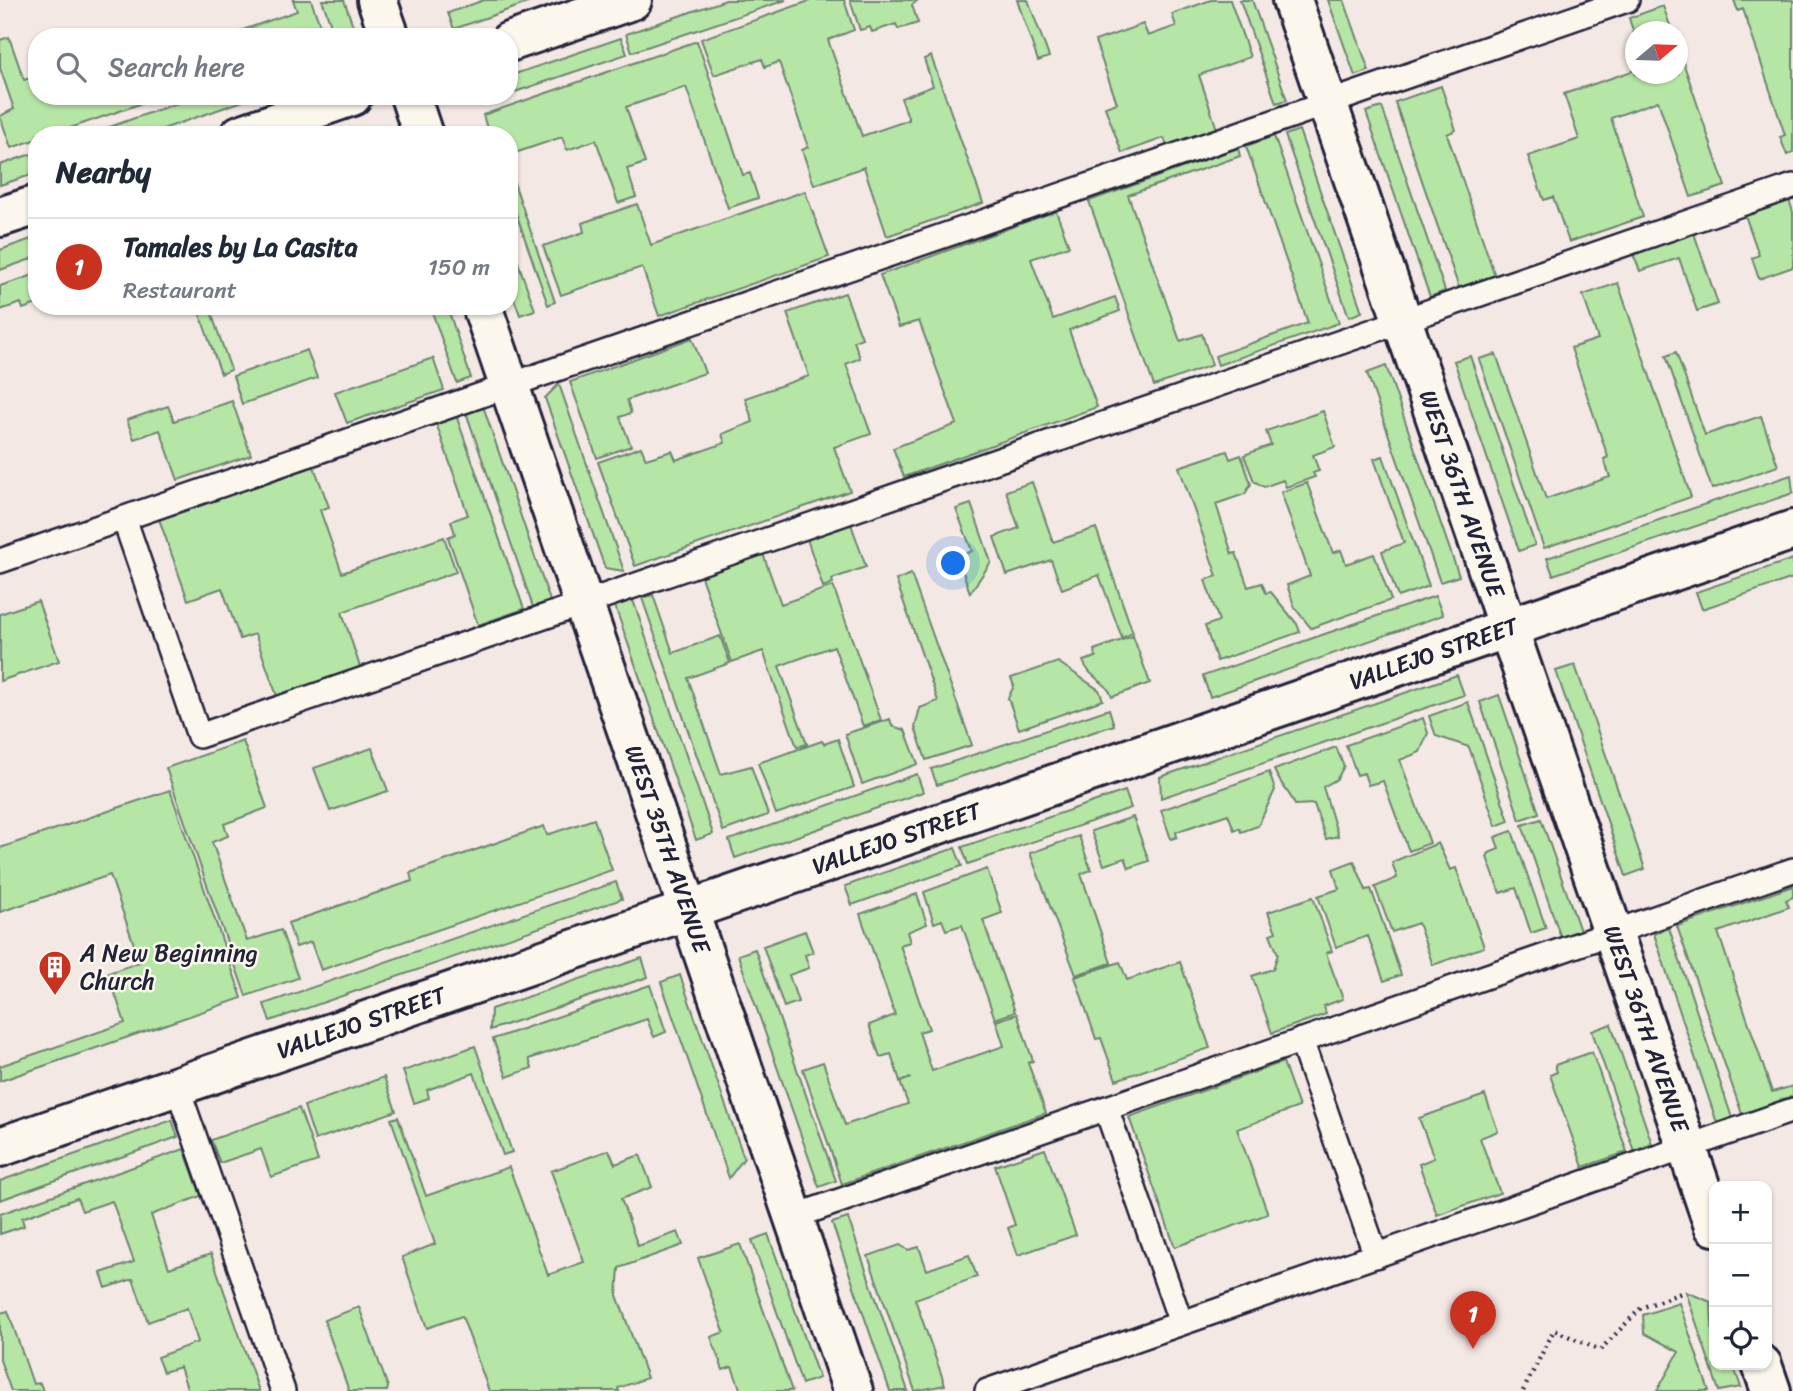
<!DOCTYPE html>
<meta charset="utf-8">
<style>
body{margin:0;font-family:Sriracha,sans-serif;background:#f6f6f7;color:#1f2937}
.controls{position:absolute;right:21px;bottom:21px;display:grid;overflow:hidden;border-radius:14px;box-shadow:0 2px 5px #0004}
.controls button{width:63px;height:63px;display:grid;place-items:center;padding:0;border:0;border-bottom:2px solid #e0e1e3;background:#fff;color:#1f2937;font:35px sans-serif}
.compass{position:absolute;left:1625px;top:21px;width:63px;height:63px;border-radius:50%;background:#fff;box-shadow:0 2px 5px #0004;rotate:71deg}
.you{position:absolute;left:954px;top:564px;width:24px;height:24px;margin:-18px;border:5px solid #fff;border-radius:50%;background:#1a73e8;box-shadow:0 0 0 10px #1a73e833}
.badge{display:grid;place-items:center;width:46px;height:46px;border-radius:50%;background:#c8321e;color:#fff;font-size:23px;font-weight:700}
.pin{position:absolute;translate:-50% -58px;filter:drop-shadow(0 2px 4px #0008)}
.pin::after{content:'';position:absolute;top:37px;width:24px;height:21px;background:inherit;clip-path:polygon(0 0,100% 0,50% 100%)}
.list{margin:0;padding:0;list-style:none}
h2{display:flex;justify-content:space-between;align-items:center;height:91px;margin:0;padding:0 28px;font-size:30px}
h2 small{font-size:23px;font-weight:400;color:#747a83}
.list li{display:grid;grid-template-columns:46px 1fr auto;gap:21px;align-items:center;box-sizing:border-box;height:98px;padding:0 28px;border-top:2px solid #e0e1e3}
.list b{display:block;font-size:26px;white-space:nowrap}
.list p{margin:0;font-size:23px;white-space:nowrap;color:#747a83}
.list em{font-size:23px;font-style:normal;color:#747a83}
.icon{flex:none;width:38px;height:38px;fill:none;stroke:currentColor;stroke-width:2;stroke-linecap:round;stroke-linejoin:round}
.map{position:relative;flex:none;width:1793px;height:1391px;overflow:hidden}
.search{position:absolute;background:#fff;box-shadow:0 2px 5px #0004;left:28px;top:28px;width:490px;height:77px;display:flex;align-items:center;gap:18px;box-sizing:border-box;padding:0 24px;border-radius:28px;color:#747a83;font-size:26px}
.panel{position:absolute;background:#fff;box-shadow:0 2px 5px #0004;left:28px;top:126px;width:490px;height:189px;border-radius:28px}
.map>svg:first-child{display:block}
.green{fill:#b6e6a5;stroke:#6c8470;stroke-width:2}
.lines{fill:none;stroke-linecap:round;stroke-linejoin:round}
.lane-casing{stroke:#22223b;stroke-width:28}
.street-casing{stroke:#22223b;stroke-width:44}
.path{stroke:#22223b;stroke-width:4.5;stroke-dasharray:2 5;stroke-linecap:butt}
.lane{stroke:#fbf7ec;stroke-width:23}
.street{stroke:#fbf7ec;stroke-width:38}
.labels{text-anchor:middle;dominant-baseline:central;stroke-width:5;stroke-linejoin:round;paint-order:stroke}
.street-label{font-size:24px;fill:#22223b;stroke:#fbf7ec}
.poi-label{font-size:24px;fill:#22223b;stroke:#fbf7ec;text-anchor:start}
</style>
<div class="map">
<svg width="1793" height="1391" viewBox="0 0 1793 1391">
<rect width="100%" height="100%" fill="#f4e8e5"/>
<filter id="ink" filterUnits="userSpaceOnUse"><feTurbulence type="fractalNoise" baseFrequency=".0143" numOctaves="2"/><feDisplacementMap in="SourceGraphic" scale="14" xChannelSelector="R" yChannelSelector="G"/><feConvolveMatrix kernelMatrix="1 2 1 2 8 2 1 2 1" color-interpolation-filters="sRGB"/></filter>
<g filter="url(#ink)">
<path class="green" d="M293,0h18l13,37h-101l74,-26z
M322,0h22l10,29 -19,7z
M484,0h52l-82,29 -6,-16z
M726,0h60l-154,52 -6,-18z
M812,0h32l10,30 -26,10 34,96 47,-16 -8,-22 32,-12 -9,-27 7,-3 52,147 -96,33 -23,-69 -50,18 -12,-35 6,-3 -29,-85 -14,5 -3,-8 -48,16 -13,-36z
M850,0h68l-6,5 6,18 -20,6 -2,-5 -24,8 -2,-5 -10,3z
M1017,0h11l21,57 -11,4z
M1211,0h19l20,57 -51,18 19,57 -50,17 -4,-11 -42,15 -17,-46 12,-4 -22,-62 48,-17 5,12 28,-10 -4,-12z
M1240,0h12l35,100 -11,3z
M1328,0h16l25,71 -14,5z
M1734,0h59v152l-6,3 -7,-18 5,-2 -42,-126 -5,2z
M1663,6l9,25 -36,1 -1,5 -6,-19z
M9,37l15,43 13,-4v20h126l-113,39h-13v4l-26,9 -11,-32 14,-7 -14,-41v-28z
M621,38l6,16 -118,40v-18z
M697,41l46,134 7,-2 8,25 -30,10 -42,-121 -60,20 19,56 -18,6 9,28 -18,6 -22,-63 -29,10 -5,-13 -53,18v-20h-20l-6,-20z
M1678,47l47,139 -34,11 -33,-96 -47,17 32,99 -74,25 -16,-45 -9,3 -16,-44 51,-17 -15,-45 71,-24 1,4h42z
M1441,86l15,44 -9,4 48,142 -36,12 -64,-186z
M197,96h60l-111,39h-59z
M1382,107l63,184 -15,6 -64,-185z
M1299,130l63,182 -13,5 -64,-182z
M1274,136l65,187 -121,42 -3,-9 93,-33 -62,-177z
M1238,148l2,8 -112,39 52,146 22,-7 10,31 -58,21 -65,-185z
M37,152v21l-37,12v-20z
M509,168l46,134 -7,3 -39,-112z
M805,191l24,66 -170,59 -17,-49 -81,28 -18,-49 41,-14 -2,-9 55,-19 14,41z
M1789,200l4,12v55l-34,12 -7,-21 7,-3 -14,-40z
M1056,211l13,35 -38,13 22,60 62,-22 5,14 -51,19 28,77 -193,70 -11,-29 64,-24 -38,-103 -20,6 -19,-52z
M1694,233l24,71 -21,7 -18,-53 -39,13 -7,-17z
M37,237v20l-37,13v-20z
M509,237l26,73 -15,5 -11,-30z
M37,274v30l-14,5 -2,-6 -21,7v-24z
M1618,283l73,214 -147,51 -65,-189 17,-5 50,145 64,-22 -6,-18 4,-2 -37,-109 27,-9 -15,-44z
M845,293l17,45 -8,3 6,17 -14,6 25,70 -37,13 16,44 -215,75 -37,-104 43,-15 5,12 26,-8 4,9 49,-17 -3,-9 31,-12 -8,-24 64,-22 -22,-63z
M197,306h12l22,64 -10,4z
M430,306h17l24,72 -14,5z
M692,338l13,35 -78,27 4,13 -11,4 11,29 -34,12 -27,-76z
M307,350l10,28 -75,26 -9,-28z
M1676,352l29,83 56,-19 17,50 -66,23 -46,-133z
M1470,356l65,189 -16,6 -65,-190z
M433,358l11,32 -97,33 -12,-31z
M1386,366l73,210 -19,6 -73,-209z
M559,384l65,187 -19,-3 -60,-170z
M232,401l19,54 -73,25 -18,-50 -26,9 -7,-19 41,-14 6,15z
M483,406l67,195 -17,6 -67,-195z
M1323,411l12,36 -22,8 6,16 -6,2 2,4 -29,10 -3,-7 -19,7 -10,-6 -10,-26 27,-10 -5,-14z
M456,415l68,194 -46,16 -30,-88 7,-3 -4,-13 17,-6 -32,-92z
M1227,451l3,8 11,-4 10,29 -6,10 -29,10 16,50 4,-1 12,34 14,-4 4,10 5,-1 26,32 3,8 -83,29 -12,-35 14,-5 -14,-41 12,-4 -38,-109z
M1383,456l46,130 -31,11 -16,-46 22,-8 -30,-84z
M313,464l16,43 -9,3 22,63 102,-36 12,35 -114,40 18,55 -83,29 -22,-62 -15,5 -18,-51 -34,12 -29,-81z
M1791,475l2,18 -240,82 -6,-17z
M1032,482l21,60 43,-14 37,105 -11,5 -23,-63 -37,14 -11,-29 -44,15 -13,-38 25,-9 -13,-37z
M1307,483l26,70 8,-3 5,14 28,-10 17,46 -80,28 -16,-20 -8,-23 23,-9 -29,-84z
M971,504l20,58 -21,31 -12,-36 14,-6 -16,-42z
M851,524l15,43 -34,12 1,4 -10,4 -16,-48z
M762,551l19,53 52,-18 48,134 -18,6 -29,-80 -55,20 28,78 -10,3 -34,-96 -31,11 -32,-88z
M1793,559v19l-91,31 -6,-17z
M911,574l61,171 -46,15 -11,-33 5,-19 18,-7 -42,-121z
M653,595l20,58 47,-17 10,27 -42,15 33,96 30,-8 17,49 -45,16 -81,-233z
M1435,596l8,19 -233,82 -7,-21z
M633,600l80,234 -17,6 -81,-234z
M38,601l21,60 -59,20v-67z
M1133,636l17,47 -38,14c-6,-18 -22,-17 -29,-36l13,-4 -2,-7z
M1058,662l41,28 4,10 -84,29 -11,-31 6,-12 -3,-8z
M1575,665l70,204 -19,7 -70,-205z
M1457,675l7,20 -303,103 -1,-21z
M1499,695l40,118 -19,7 -40,-118z
M1468,702l41,119 -13,5 -27,-79 -33,-11 -7,-20z
M1109,709l5,16 -177,60 -6,-16z
M1423,718l5,15 -8,19 -20,8 30,83 -21,8 -26,-70 -15,4 -4,-12 -7,2 -11,-30z
M890,719l2,7 13,4 13,34 -56,20 -17,-50z
M838,739l16,48 -78,27 -18,-51 64,-22 2,3z
M243,741l24,67 -43,16 4,12 -16,6 35,99 34,-11 17,48 -52,18 -80,-228z
M1336,747l8,19 -7,13 -14,8 15,49 -12,3 -12,-35 -19,1c-5,-13 -14,-19 -21,-35z
M372,748l16,43 -58,20 -16,-43z
M1269,772l6,18 -17,36 -17,6 -2,-4 -5,2 -6,-16 -52,18 1,5 -6,2 -10,-29z
M917,774l6,18 -188,66 -6,-18z
M170,790l72,208 -242,83v-15l125,-43 -17,-50 32,-11 -30,-87 -110,37v-64z
M1125,791l6,17 -163,56 -6,-17z
M1133,817l16,44 -20,7 -4,-10 -21,7 -13,-34z
M594,819l18,51 -291,100 -10,-28 -15,5 -8,-24 124,-42 -2,-8 134,-47 3,9z
M1541,819l39,112 -19,7 -39,-113z
M1512,831l34,97 -15,5 -15,-45 -16,5 -13,-36 2,-4 10,-4 -4,-12z
M1079,836l12,34 -10,4 30,89 -35,12 -46,-122z
M1438,843l12,27 6,-2 28,79 -51,18 -15,-42 -26,9 -17,-45 22,-9 -5,-16z
M955,848l7,18 -110,39 -7,-19z
M1354,861l12,29 5,-1 30,86 -17,6 -16,-45 -32,11 -18,-51 21,-7 -6,-20z
M987,869l15,44 -19,7 32,92 -20,7 -33,-94 -16,5 -4,-10 -8,3 -10,-31z
M616,882l6,17 -352,122 -6,-17z
M1793,886v11l-7,3 3,7 -71,25 54,160 21,-6v10l-51,18 -65,-188z
M917,894l10,30 -20,8 3,10 -10,3 29,84 -10,3 13,39 72,-25 -8,-25 21,-7 16,47 -5,2 18,50 -204,71 -39,-115 20,-7 22,63 63,-21 -8,-22 11,-4 -11,3 -9,-27 -11,3 -11,-32 26,-10 -35,-101z
M1313,897l19,54 -6,2 17,46 -19,7 2,8 -54,19 -20,-57 21,-7 5,-15 -8,-20 6,-2 -8,-20z
M1669,928l63,190 -15,5 -63,-189z
M805,931l8,21 -8,3 4,13 -20,7 9,27 -14,5 -21,-61z
M755,949l81,232 -17,6 -81,-232z
M642,958l6,19 -158,53 1,-21z
M1120,962l7,18 53,-18 30,86 -94,32 -15,-42 -5,1 -21,-62z
M680,975l64,183 -15,20 -68,-196z
M650,985l16,47 -12,5 -7,-18 -118,40 3,9 -25,9 -14,-38z
M1611,1024l41,120 -18,7 -42,-120z
M475,1046l37,106 -9,3 -29,-82 -47,17 2,8 -15,5 -11,-32z
M1592,1052l35,100 -44,15 -33,-92 7,-3 -2,-7z
M1283,1062l16,45 -62,22 31,85 -93,33 -46,-130z
M384,1077l12,34 -81,29 -11,-34z
M1485,1095l13,36 -18,7 20,55 -63,22 -18,-51 15,-6 -15,-40z
M299,1108l19,53 -47,16 -10,-28 -41,14 -9,-23z
M398,1117l28,79 83,-29 39,108 36,-13 -33,-91 58,-21 6,14 25,-9 12,32 -31,12 17,47 40,-14 5,13 -64,23 -2,27 30,83 -29,10 1,3h-130l-27,-75 -35,12 -25,-71 33,-13 -44,-125z
M172,1120l6,17 -178,63v-19z
M184,1149l17,47 -50,19 18,53 42,-14 48,137h-71l-8,-24 -17,5 -6,-15 41,-15 -11,-34 -39,14 -15,-43 -27,9 -5,-15 33,-11 -22,-61 -30,10 -5,-13 -55,20 2,8 -24,8v-20z
M1045,1149l31,86 -58,20 -10,-27 7,-3 -20,-59z
M848,1218l60,173h-18l-58,-168z
M768,1234l51,144 -17,6 -50,-144z
M740,1244l52,147h-51l-9,-24 -9,3 -12,-33 13,-5 -26,-74z
M900,1245l8,5 11,-3 8,23 42,-15 8,22 -62,22 30,86 -30,6 -47,-135z
M1686,1292l25,10 3,63h19l8,22 -22,4z
M1679,1303l30,88h-52l22,-39 -35,-19 -1,-18z
M359,1307l29,80 -1,4h-38l-25,-71z
M8,1311l25,73 7,-1 3,8h-32l-11,-31v-47z"/>
<g class="lines">
<defs>
<path id="lane" d="M124,518l75,218 1594,-550
M0,561l1627,-561
M1301,1040l75,216
M177,1086l106,305
M1106,1108l75,215
M793,1217l1000,-347
M987,1391l806,-281"/>
<g id="street">
<path d="M377,0l13,37"/>
<path id="s1" d="M1292,0l422,1226"/>
<path d="M509,42l123,-42"/>
<path d="M410,96l13,39"/>
<path d="M240,135l112,-39"/>
<path d="M0,217l37,-12"/>
<path id="s2" d="M482,306l371,1085"/>
<path id="s3" d="M0,1147l1793,-617"/>
<path d="M1762,1365l9,26"/>
</g>
</defs>
<use href="#lane" class="lane-casing"/>
<use href="#street" class="street-casing"/>
<path class="path" d="M1523,1391l31,-61 46,20 41,-42 40,-15"/>
<use href="#lane" class="lane"/>
<use href="#street" class="street"/>
</g>
</g>
<defs>
<symbol id="building-pin" viewBox="-11 -11 22 30"><path d="M0 17L-7.5 6A9.5 9.5 0 1 1 7.5 6Z" fill="#c8321e" stroke="#fbf7ec"/><path d="M-4-6H4V6H1V3H-1V6H-4ZM-2.5-4.3h1.7v1.8h-1.7ZM.8-4.3h1.7v1.8H.8ZM-2.5-1h1.7V.8h-1.7ZM.8-1h1.7V.8H.8Z" fill="#fff"/></symbol>
</defs>
<g fill-rule="evenodd">
<use href="#building-pin" x="36" y="948" width="38" height="52"/>
</g>
<g class="labels">
<g class="street-label">
<text stroke="none"><textPath href="#s1" startOffset="522">WEST 36TH AVENUE</textPath></text>
<text stroke="none"><textPath href="#s3" startOffset="1516">VALLEJO STREET</textPath></text>
<text stroke="none"><textPath href="#s3" startOffset="948">VALLEJO STREET</textPath></text>
<text stroke="none"><textPath href="#s2" startOffset="574">WEST 35TH AVENUE</textPath></text>
<text stroke="none"><textPath href="#s3" startOffset="382">VALLEJO STREET</textPath></text>
<text stroke="none"><textPath href="#s1" startOffset="1088">WEST 36TH AVENUE</textPath></text>
</g>
<g class="poi-label">
<text x="80" y="953">A New Beginning<tspan x="80" dy="28">Church</tspan></text>
</g>
</g>
</svg>
<div class="controls">
<button>+</button>
<button>−</button>
<button><svg class="icon" aria-label="locate" viewBox="0 0 24 24"><circle cx="12" cy="12" r="6"/><path d="M12 2v4M12 18v4M2 12h4M18 12h4"/></svg></button>
</div>
<svg class="compass" viewBox="-18 -18 36 36"><path d="M0-13l5 13h-10z" fill="#e53935"/><path d="M0 13l5-13h-10z" fill="#747a83"/></svg>
<div class="you"></div>
<div class="pin badge" style="left:1473px;top:1349px">1</div>
<div class="search"><svg class="icon" aria-label="search" viewBox="0 0 24 24"><circle cx="10" cy="10" r="6"/><path d="M15 15l6 6"/></svg>Search here</div>
<section class="panel">
<h2>Nearby<small></small></h2>
<ul class="list">
<li><span class="badge">1</span><div><b>Tamales by La Casita</b><p>Restaurant</p></div><em>150 m</em></li>
</ul>
</section>
</div>
